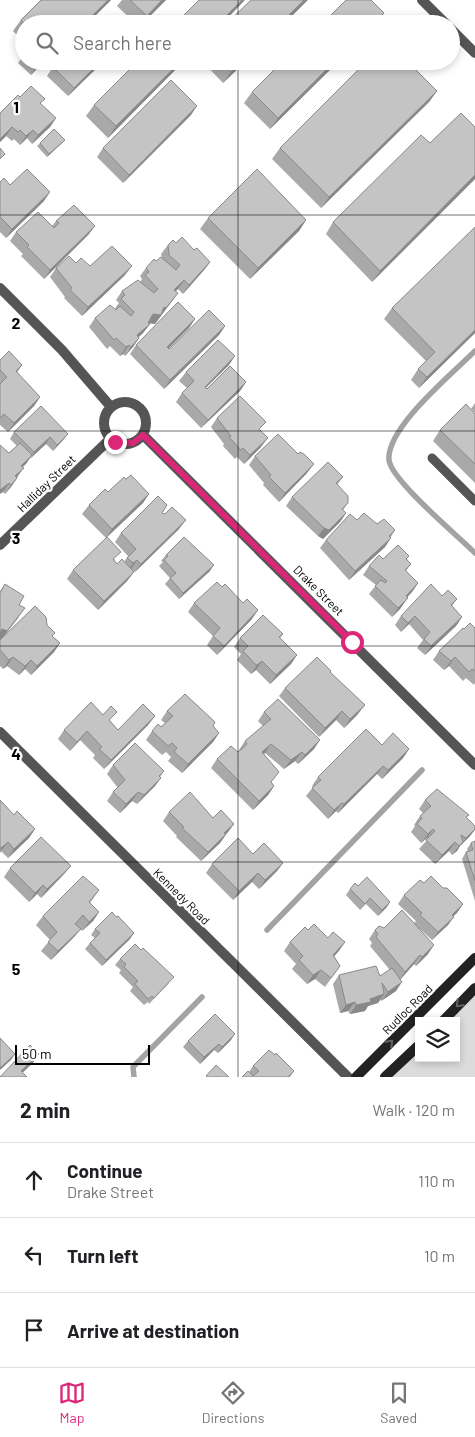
<!DOCTYPE html>
<meta charset="utf-8">
<style>
body{margin:0;font-family:Barlow,sans-serif;background:#f6f6f6;color:#202124}
.controls{position:absolute;right:15px;bottom:15px;display:grid;overflow:hidden;border-radius:0px;box-shadow:0 2px 8px #0003}
.controls button{width:45px;height:45px;display:grid;place-items:center;padding:0;border:0;border-bottom:1px solid #e0e0e0;background:#fff;color:#202124;font:25px sans-serif}
.scale{position:absolute;left:15px;bottom:12px;width:135px;box-sizing:border-box;padding-left:5px;border:2px solid #000;border-top:0;font-size:14px;line-height:18px;white-space:nowrap;color:#000;-webkit-text-stroke:4px #fff;paint-order:stroke}
.stop{position:absolute;width:15px;height:15px;margin:-11px;border:4px solid #db2777;border-radius:50%;background:#fff}
.stop.end{background:#db2777;border-color:#fff;box-shadow:0 1px 5px #0008}
.list{margin:0;padding:0;list-style:none}
h2{display:flex;justify-content:space-between;align-items:center;height:65px;margin:0;padding:0 20px;font-size:21px}
h2 small{font-size:16px;font-weight:400;color:#757577}
.list li{display:grid;grid-template-columns:32px 1fr auto;gap:15px;align-items:center;box-sizing:border-box;height:75px;padding:0 20px;border-top:1px solid #e0e0e0}
.list b{display:block;font-size:19px;white-space:nowrap}
.list p{margin:0;font-size:16px;white-space:nowrap;color:#757577}
.list em{font-size:16px;font-style:normal;color:#757577}
.icon{flex:none;width:28px;height:28px;fill:none;stroke:currentColor;stroke-width:2;stroke-linecap:round;stroke-linejoin:round}
.map{position:relative;flex:none;width:475px;height:1077px;overflow:hidden}
.search{position:absolute;background:#fff;box-shadow:0 2px 8px #0003;left:15px;right:15px;top:15px;height:55px;display:flex;align-items:center;gap:12px;box-sizing:border-box;padding:0 18px;border-radius:28px;color:#757577;font-size:19px}
.sheet{height:290px;background:#fff}
nav{display:flex;justify-content:space-around;align-items:center;box-sizing:border-box;height:70px;border-top:1px solid #e0e0e0;background:#fff;font-size:14px;color:#757577}
nav a{display:grid;justify-items:center;gap:2px}
nav .on{color:#db2777}
.map>svg:first-child{display:block}
.green{fill:#dcdcdc}
.lines{fill:none;stroke-linecap:round;stroke-linejoin:round}
.stream{stroke:#a3a3a3;stroke-width:5.5}
.service{stroke:#555;stroke-width:9}
.minor{stroke:#555;stroke-width:10}
.secondary{stroke:#222;stroke-width:10}
.wall{fill:#a9a9a9}
.shaded-wall{fill:#898989}
.building{fill:#c4c4c4;stroke:#898989}
.oneway{stroke:#646464}
.route{stroke:#db2777;stroke-width:6}
.grid{fill:none;stroke:#000;stroke-width:1;stroke-opacity:0.55}
.labels{text-anchor:middle;dominant-baseline:central;stroke-width:4.5;stroke-linejoin:round;paint-order:stroke}
.street-label{font-size:12px;fill:#000;stroke:#fff}
.grid-label{font-size:16px;text-anchor:middle;font-weight:bold;fill:#000;stroke:#fff;stroke-width:4.5;stroke-linejoin:round;paint-order:stroke}
</style>
<div class="map">
<svg width="475" height="1077" viewBox="0 0 475 1077">
<rect width="100%" height="100%" fill="#fff"/>
<path class="green" d="M475,994v83h-83l27,-27v8h37v-37h-8z"/>
<g class="lines">
<path class="stream" d="M475,351c-23,23 -89,77 -86,109 2,20 69,76 86,93
M267,930l155,-160
M134,1077l-1,-10 69,-70"/>
<path class="service" d="M432,458l43,43"/>
<path class="minor" d="M422,0l24,24
M451,29l24,24
M0,288l62,62 49,57
M104 423a21 21 0 1 1 42 0a21 21 0 1 1-42 0Z
M143,435l332,330
M0,545l110,-106
M0,732l348,345"/>
<path class="secondary" d="M443,1021l32,-33
M356,1077l119,-119
M385,1077l34,-32"/>
</g>
<path class="wall" d="M41,0h70l-24,24h-63v18l-11,-11 8,-11z
M122,0h44l-24,24h-6l-19,-18z
M24,55v6h26l-3,3 -3,-2 -13,13 -13,-12z
M104,61l-36,35 -21,-20 6,-9z
M138,61h46l-76,77 -22,-22 8,-11z
M202,61h44l-23,22z
M339,61l-69,68 -26,-26 8,-11z
M437,91l-8,11 -108,106 -49,-49 8,-11z
M20,97l21,7 15,14 -6,9 -18,17 -5,-6 -7,7 -6,-6 -2,2 -6,-5 -6,6v-29z
M191,115l-68,68 -26,-26 6,-9z
M475,127v52l-103,103 -46,-48 7,-12 97,-79z
M65,140l-3,3 -15,14 -10,-11 3,-3z
M0,182l10,3 34,16 -38,37 -6,-6z
M208,218l98,2 -7,11 -49,48 -50,-50z
M56,221l33,13 -45,45 -23,-23 2,-2 -13,-13 6,-9 36,-6z
M176,243l18,7 16,12 -6,8 -21,24 -5,-5 -2,2 -5,11 -16,22 -6,-1 1,1 -7,9 -4,4v1l-6,9 -8,9 -2,-2 -3,2 -10,-10 -3,3 -18,-22 6,-9 21,-8h1l-2,-2 4,-5 -3,-3 6,-9 18,-9 2,-3 -2,-3 6,-8 16,-10 -1,-4 7,-9z
M76,263l49,12 -43,41 -18,-18 1,-1 -15,-20 6,-9z
M392,308l83,25 -56,55 -8,-8 7,-11 8,-8 -42,-42z
M195,319l-6,9 -21,20 1,1 56,-23 -6,9 -55,54 -34,-35 6,-9z
M0,360l22,5 -5,8 23,24 -6,9 -26,26 -8,-7z
M229,365l-23,23 1,1 39,-7 -6,9 -39,37 -25,-26 6,-9 5,-5 -8,-7 7,-9z
M475,403v10l-4,-4z
M475,414v69l-42,-42 7,-11z
M217,418l43,13 1,16 -17,17 -7,-7 -2,2 -12,-13 1,-2 -13,-17z
M14,432l54,2 -5,6 -10,11 -7,-7 -17,14 -7,9 -5,11 -6,9 -6,7 -2,-2 6,-39 8,-7 -7,-7z
M255,456l52,17 -28,29 -16,-17 1,-2 -15,-18z
M343,477l-6,8 11,18 -5,7 3,3 -6,9 -17,17 -5,-3 -32,-30 6,-9z
M126,479l23,15 -6,9 -36,34 8,24 2,3 7,-2 4,-6 -13,-14 6,-9 41,-20 17,16 -44,43 -4,-3 3,3 -7,9 -29,29 -31,-31 6,-9 33,-32 -24,-24 7,-9z
M357,520l20,4 18,6 -10,17 -36,33 -29,-32 6,-8z
M166,555l44,16 -31,28 -14,-15 5,-6 -11,-12 4,-4 -2,-1z
M383,559h24l4,5 -5,7 12,12 -6,9 -5,5 1,1 -8,11 -8,8 -23,-23 7,-9 -13,-10 6,-9z
M5,584l14,21v12l-15,19 43,-11 5,11 8,7 -6,9 -23,23 -6,-6 -6,6 -12,-9 -4,3 -3,-3v-75z
M442,596l15,3 -5,7 10,11 -6,9 -31,29 -8,-7 6,-8 -14,-16 -8,8 -6,-7 6,-9z
M194,603l58,16 -35,36 -10,-10 6,-9 -25,-24z
M475,628v55l-1,2 -8,-7 -3,3 -14,-15 -5,4 -11,-10 6,-9 25,-22z
M283,634l-3,4 17,17 -6,9 -21,20 -14,-14 -5,4 -14,-14 4,-6 -7,-7 6,-9z
M330,673l28,41 -14,14 -8,-8 -17,17 -40,-41 6,-8z
M167,711l46,15 6,7 -6,9 -31,31 -14,-12 3,-4 -5,-5 -4,3 -16,-15 6,-9 9,-4 4,-4 -4,-3z
M264,712l50,37 -16,15 -3,-3 -11,8 -19,-16 -2,1 8,28 3,4 -6,9 -15,15 -42,-42 6,-9 23,-8 -1,-1 6,-9 18,-15 -5,-5z
M155,716l-7,9 -44,44 -11,-11 2,-3 -15,-15 -10,11 -12,-12 6,-9 46,-9 8,9z
M382,745l27,4 -6,9 -21,21 -5,-5 -39,39 -2,-2 -8,8 -22,-23 7,-9 -1,-1 6,-9z
M113,765l51,6 -4,6 -5,9 -18,18 -5,-3 -12,12 -13,-12 6,-9 5,-4 -11,-14z
M0,800l14,15 21,14 -6,9 -21,20 -7,-7 -1,2z
M425,800l41,18 9,8v4l-5,6 -10,10 -3,5 -5,4 -3,-4 -14,13 -16,-15 9,-10 -1,-1 -6,5 -10,-11 4,-6 -1,-1 6,-9 3,-3 -4,-4z
M169,812l44,6 21,6 -14,19 -19,18 -25,-24 1,-1 -14,-15z
M475,841v60l-13,-42 4,-7h2l-1,-3 4,-6z
M283,863l-6,8 -18,18 -7,-7 -19,18 -27,-27 6,-9z
M71,866l-7,8 -23,24 -4,-4 -8,8 -25,-25 6,-9z
M424,883l19,5 20,16 -10,12 -5,9 -16,15 -12,-11 8,25 -12,12 -2,-2 -14,16 -4,11 -15,10v-2l-3,4 -10,3 -3,5 -15,3 -2,-3 -8,2 -7,-29 6,-9 41,1 10,-6 -20,-24 2,-3 -3,-4 6,-9 39,-7 2,-2 -18,-17 6,-9z
M358,886l32,16 -4,6 -8,8 -12,-12 -6,6 -14,-15 4,-6z
M99,890l-9,13 9,9 -6,9 -11,10 -1,-2 -7,8 -23,23 -10,-9 9,-11 -14,-15 7,-9z
M95,929l35,10 -28,27 -17,-17 5,-6 5,-5 -4,-3z
M328,938l17,4 -11,14 6,10 -15,21 -10,-8 -8,5 -15,-15 4,-5 -12,-13 6,-9z
M120,959l49,24 -20,21 -1,-2 -4,3 -14,-14 3,-4 -14,-14 2,-3 -6,-5z
M231,1040l-13,13 -4,-3 -14,14 -17,-17 5,-6z
M253,1066l41,5 -4,6h-48l7,-5z"/>
<path class="shaded-wall" d="M108,0h3l-24,24h-3z
M162,0h4l-24,24h-1l6,-8z
M242,0h3l-23,24h-4z
M304,0h4l-24,24h-4z
M384,13l-8,11h-3z
M41,61h3l-13,14 7,-11z
M101,61h3l-36,35 6,-8z
M181,61h3l-76,77 8,-12z
M242,61h4l-23,22 8,-11z
M335,61h4l-69,68 8,-11z
M437,91l-8,11 -108,106 8,-11z
M197,106l-6,9 -68,68 6,-8z
M56,118l-6,9 -18,17 6,-9z
M12,127l-6,9 -6,6v-3z
M33,130l-6,8 -7,7 6,-9z
M65,140l-3,3 -15,14 2,-3z
M475,175v4l-103,103 8,-11z
M50,192l-6,9 -38,37 6,-9z
M306,220l-7,11 -49,48 8,-11z
M95,226l-6,8 -45,45 6,-9z
M210,262l-6,8 -21,24 6,-9z
M132,266l-7,9 -43,41 6,-9z
M184,280l-6,9 -10,9 6,-8z
M178,293l-23,31 -8,-1 6,-9 11,-7z
M195,319l-6,9 -28,28 6,-9z
M150,324l-7,9 -12,11 6,-9z
M225,326l-6,9 -55,54 6,-9z
M475,330v3l-56,55 8,-11z
M139,338l-6,9 -8,9 6,-9z
M129,345l-6,9 -3,2 6,-9z
M235,356l-6,9 -31,30 7,-8z
M246,382l-6,9 -39,37 7,-8z
M40,397l-6,9 -26,26 6,-9z
M68,434l-5,6 -10,11 4,-6z
M50,437l-4,7 -16,15 4,-7z
M268,438l-7,9 -17,17 6,-9z
M32,455l-6,9 -12,11 7,-9z
M314,464l-7,9 -28,29 6,-9z
M24,468l-7,9 -8,8 6,-9z
M17,478l-6,9 -6,7 6,-9z
M9,483l-6,9 -3,2v-4z
M149,494l-6,9 -37,35 6,-9z
M346,513l-6,9 -17,17 -5,-3 6,-8z
M186,520l-7,9 -44,43 6,-8z
M391,538l-6,9 -36,33 6,-9z
M137,560l-6,9 -4,3 6,-9z
M214,565l-4,6 -31,28 4,-6z
M134,572l-7,9 -29,29 6,-9z
M418,583l-6,9 -12,13 6,-9z
M406,600l-6,9 -8,8 6,-9z
M25,608l-24,32 -1,-1v-7l2,-3z
M258,610l-6,9 -35,36 7,-9z
M415,616l-6,8 -8,8 7,-9z
M462,617l-6,9 -31,29 6,-9z
M60,643l-6,9 -23,23 6,-9z
M297,655l-6,9 -21,20 6,-9z
M13,657l-6,9 -4,3 6,-9z
M455,657l-6,9 -5,4 7,-9z
M31,660l-6,9 -6,6 6,-9z
M262,661l-6,9 -5,4 6,-9z
M365,705l-7,9 -14,14 6,-9z
M342,711l-6,9 -17,17 6,-9z
M155,716l-7,9 -44,44 7,-9z
M87,731l-7,9 -10,11 7,-9z
M219,733l-6,9 -31,31 6,-9z
M320,740l-6,9 -16,15 7,-9z
M271,744l-6,9 -9,8 6,-9z
M409,749l-6,9 -21,21 6,-9z
M302,752l-7,9 -11,8 7,-9z
M383,766l-6,8 -39,39 6,-9z
M161,778l-6,8 -18,18 7,-9z
M274,786l-6,9 -15,15 6,-9z
M138,792l-6,9 -12,12 6,-9z
M342,803l-6,8 -8,8 6,-9z
M234,824l-6,8 -10,9 6,-8z
M35,829l-6,9 -21,20 6,-9z
M433,829l-6,9 -6,5 7,-9z
M475,829l-5,7 -10,10 -3,5 -5,4 7,-9 4,-4 3,-4z
M226,834l-6,9 -19,18 7,-9z
M8,842l-7,9 -1,2 1,-5z
M455,842l-6,9 -14,13 7,-9z
M283,863l-6,8 -18,18 6,-9z
M71,866l-7,8 -23,24 6,-9z
M258,873l-6,9 -19,18 6,-9z
M43,885l-6,9 -8,8 6,-9z
M390,902l-4,6 -8,8 4,-6z
M463,904l-6,9 -11,10 6,-8z
M99,912l-6,9 -11,10 7,-9z
M454,917l-6,8 -16,15 6,-8z
M81,929l-7,8 -23,23 7,-9z
M134,933l-4,6 -28,27 4,-6z
M345,942l-6,9 -12,13 6,-9z
M434,945l-6,9 -12,12 6,-9z
M420,955l-6,9 -15,17 6,-9z
M321,970l-6,9 -8,5 6,-9z
M402,982l-6,9 -15,10 7,-9z
M384,994l-6,9 -10,3 -3,5 -15,3 6,-9 14,-6z
M355,1002l-7,9 -8,2 6,-8z
M235,1034l-4,6 -13,13 4,-6z
M219,1044l-5,6 -14,14 4,-7z
M15,1054l-4,6 -11,10v-2z
M39,1054l-6,9 -15,14 3,-6z"/>
<path class="building" d="M41,0h67l-24,24h-60l-3,-4z
M130,0h32l-15,16z
M199,0h43l-24,24h-43z
M251,0h53l-24,24h-54z
M346,0h25l13,13 -11,11h-51z
M106,15l9,9h-18z
M59,61h42l-27,27 -21,-21z
M138,61h43l-65,65 -22,-21z
M221,61h21l-11,11z
M283,61h52l-57,57 -26,-26z
M367,61h40l30,30 -108,106 -49,-49z
M171,80l26,26 -68,69 -26,-27z
M31,86l14,13 -5,4 16,15 -18,17 -5,-5 -7,6 -6,-6 -2,2 -6,-5 -12,12v-26l18,-18 2,2z
M461,113l14,14v48l-95,96 -47,-49 88,-87 9,8z
M54,129l11,11 -16,14 -9,-11z
M0,148l5,6 -5,5z
M27,169l23,23 -38,37 -12,-12v-35l4,-4 6,7z
M257,169l49,51 -48,48 -50,-50z
M74,205l21,21 -45,44 -23,-23 2,-2 -13,-13 22,-20 16,16 5,-5 -3,-2z
M475,227v103l-48,47 -9,-8 17,-17 -43,-44z
M182,237l12,13 3,-2 13,14 -21,23 -5,-5 -10,10 4,3 -12,15 -2,-1 -3,8 -8,-1 -5,9 2,1 -13,11 2,3 -8,9 -2,-2 -3,2 -10,-9 -2,2 -19,-22 15,-13 6,5 4,-4 11,10 3,-4 -13,-13 4,-4 -3,-4 16,-11 16,13 4,-4 -13,-14 4,-3 -3,-4 8,-9 2,2 5,-4 15,13 4,-5 -11,-10 -1,-10 5,-5 3,3z
M112,246l20,20 -44,41 -18,-17 2,-2 -16,-20 13,-12 7,7 5,-5 9,8z
M178,302l17,17 -28,28 2,2 40,-39 16,16 -55,54 -34,-35z
M218,340l17,16 -30,31 2,2 23,-23 16,16 -38,38 -26,-27 12,-12 -8,-9z
M9,351l13,14 -6,6 24,26 -26,26 -10,-9 -4,4v-34l7,-7 -7,-7v-10z
M240,396l26,26 -7,7 9,9 -18,17 -7,-7 -2,2 -12,-13 2,-1 -14,-18z
M466,404l9,10v50l-35,-34z
M41,406l27,28 -11,11 -7,-8 -16,15 -20,-20z
M278,434l20,20 2,-2 4,2 10,10 -29,29 -16,-16 2,-2 -16,-19z
M20,443l12,12 -11,11 3,2 -9,8 2,2 -6,7 -2,-2 -9,7v-45l9,8z
M328,462l15,15 -7,6 12,13v7l-6,6 4,4 -17,17 -5,-2 -32,-31z
M131,475l18,19 -37,35 -23,-24 16,-16 3,3 16,-15 2,2z
M158,496l9,9 -5,8 3,1 7,-7 14,13 -45,44 -4,-4 -4,3 -6,-5 9,-9 -15,-16z
M364,513l13,11 7,-5 11,11 -6,6 2,2 -36,33 -29,-31 24,-26 7,6z
M107,537l14,15 -8,7 4,5 5,-5 12,13 -30,29 -31,-31z
M184,537l30,28 -31,28 -13,-15 6,-5 -12,-13 4,-4 -2,-1z
M398,545l11,11 -3,3 5,5 -6,6 13,13 -12,13 2,2 -10,10 -23,-22 6,-6 4,3 2,-2 -18,-15 10,-11 4,4z
M217,582l5,5 3,-3 18,19 4,-4 11,11 -34,36 -11,-10 7,-8 -26,-25z
M5,584l19,12 -5,9 6,3 -18,23 -5,-2 -2,4v-40z
M431,584l11,12 6,-6 9,9 -6,6 11,12 -31,29 -7,-7 6,-7 -15,-16 -7,7 -7,-7z
M35,606l11,11 1,8 8,8 -3,3 8,7 -23,23 -6,-6 -6,6 -12,-9 -4,3 -9,-10v-10z
M263,615l20,19 -4,3 18,18 -21,20 -14,-14 -5,4 -2,-1 -12,-13 5,-5 -8,-8z
M470,623l5,5v43l-3,-2 -3,3 -14,-15 -4,4 -12,-10 24,-23 1,1z
M317,657l14,14 -1,1 35,33 -15,14 -8,-8 -17,17 -40,-40z
M185,694l30,28 -2,4 6,7 -31,31 -14,-12 3,-4 -5,-5 -4,3 -16,-15 6,-7 3,3 12,-11 -6,-5z
M278,699l42,41 -15,15 -3,-3 -11,8 -20,-16 -9,8 17,20 -8,10 3,4 -15,15 -42,-42 14,-13 7,6 5,-4 4,-4 -2,-3 26,-22 -7,-7z
M91,702l12,13 8,-9 6,6 -8,8 9,10 25,-26 12,12 -44,44 -12,-11 3,-2 -15,-16 -10,11 -13,-12z
M366,729l16,16 11,-12 16,16 -21,21 -5,-4 -39,38 -2,-1 -8,7 -22,-22 9,-8 -3,-3z
M135,743l29,28 -5,5 2,2 -17,17 -6,-3 -12,12 -13,-12 12,-12 -12,-15z
M437,789l32,26 -3,2 9,9v3l-9,9 -5,-3 2,7 -4,4 -4,-4 -13,13 -16,-15 9,-9 -2,-2 -5,5 -11,-10 5,-6 -2,-2 11,-10 -6,-6z
M190,792l23,26 8,-8 13,14 -10,9 2,1 -18,18 -26,-24 2,-1 -15,-15z
M0,800l14,15 3,-4 18,18 -21,20 -6,-7 -7,6h-1z
M41,837l30,29 -24,23 -4,-4 -8,8 -25,-25z
M238,838l15,16 11,-11 19,20 -18,17 -7,-7 -19,18 -27,-27z
M475,841v40l-9,-29 7,-2 -2,-7z
M83,876l16,14 -10,12 10,10 -10,10 -6,-7 -8,9 6,5 -23,22 -10,-9 9,-10 -14,-16z
M431,876l12,12h4l16,16 -11,11 2,2 -16,15 -18,-17 2,-2 -18,-18 16,-15 4,3z
M367,877l23,25 -8,8 -12,-12 -5,6 -15,-15 5,-6 3,3z
M402,910l32,35 -12,12 -2,-2 -15,17 -29,-35 2,-3 -3,-4 4,-4 5,2z
M112,912l4,5 2,-1 16,17 -28,27 -16,-17 10,-10 -5,-4z
M314,924l14,14 5,-6 12,10 -12,13 7,11 -9,12 -10,-8 -8,5 -14,-15 4,-4 -13,-14 15,-15 3,3z
M135,944l6,6 2,-2 31,29 -20,21 -2,-2 -4,3 -13,-15 3,-3 -14,-14 2,-3 -6,-5z
M376,966l4,10 12,-8 10,14 -14,10 -6,-9 2,11 -14,5 1,3 -15,3 -1,-3 -9,3 -7,-30z
M215,1014l20,20 -13,13 -3,-3 -15,13 -16,-16z
M0,1038l15,16 -15,14z
M30,1045l9,9 -18,17 6,6h-27z
M269,1050l6,5 1,-2 18,18 -6,6h-46l6,-6 5,5 6,-5 -6,-5z
M216,1065l13,12h-22l-1,-1z"/>
<defs><path id="oneway-chevron" d="M-2-3.5L2.5 0L-2 3.5" fill="none" stroke-width="1.6" stroke-linecap="round" stroke-linejoin="round" transform="scale(1.25)"/></defs>
<g class="oneway">
<use href="#oneway-chevron" transform="translate(459 1004) rotate(135)"/>
<use href="#oneway-chevron" transform="translate(390 1043) rotate(-45)"/>
</g>
<g class="lines">
<path class="route" d="M115,442l18,1 10,-8 209,207"/>
</g>
<path class="grid" d="M238,0v24M238,61v1016M0,215h475M0,431h475M0,646h475M0,862h475"/>
<g class="labels">
<g class="street-label">
<text transform="translate(46 483) rotate(-44)">Halliday Street</text>
<text transform="translate(319 590) rotate(45)">Drake Street</text>
<text transform="translate(182 896) rotate(45)">Kennedy Road</text>
<text transform="translate(407 1009) rotate(-45)">Rudloc Road</text>
</g>
</g>
<g class="grid-label">
<text x="16" y="113">1</text>
<text x="16" y="329">2</text>
<text x="16" y="544">3</text>
<text x="16" y="760">4</text>
<text x="16" y="975">5</text>
</g>
</svg>
<div class="controls">
<button><svg class="icon" aria-label="layers" viewBox="0 0 24 24"><path d="M12 4l9 5-9 5-9-5zM3 14l9 5 9-5"/></svg></button>
</div>
<div class="scale">50 m</div>
<div class="stop" style="left:352px;top:642px"></div>
<div class="stop end" style="left:115px;top:442px"></div>
<div class="search"><svg class="icon" aria-label="search" viewBox="0 0 24 24"><circle cx="10" cy="10" r="6"/><path d="M15 15l6 6"/></svg>Search here</div>
</div>
<section class="sheet">
<h2>2 min<small>Walk · 120 m</small></h2>
<ul class="list">
<li><svg class="icon" aria-label="ahead" viewBox="0 0 24 24"><path d="M12 20V5M6 11l6-6 6 6"/></svg><div><b>Continue</b><p>Drake Street</p></div><em>110 m</em></li>
<li><svg class="icon" aria-label="left" viewBox="0 0 24 24"><path d="M17 20v-9H6M10 6l-5 5 5 5"/></svg><div><b>Turn left</b></div><em>10 m</em></li>
<li><svg class="icon" aria-label="arrive" viewBox="0 0 24 24"><path d="M6 21V4h12l-3 4 3 4H6"/></svg><div><b>Arrive at destination</b></div></li>
</ul>
</section>
<nav>
<a class="on"><svg class="icon" aria-label="map" viewBox="0 0 24 24"><path d="M3 6l6-2 6 2 6-2v14l-6 2-6-2-6 2zM9 4v14M15 6v14"/></svg>Map</a>
<a><svg class="icon" aria-label="directions" viewBox="0 0 24 24"><path d="M12 3l9 9-9 9-9-9zM9 14v-3h6M13 9l2 2-2 2"/></svg>Directions</a>
<a><svg class="icon" aria-label="saved" viewBox="0 0 24 24"><path d="M7 4h10v16l-5-4-5 4z"/></svg>Saved</a>
</nav>
